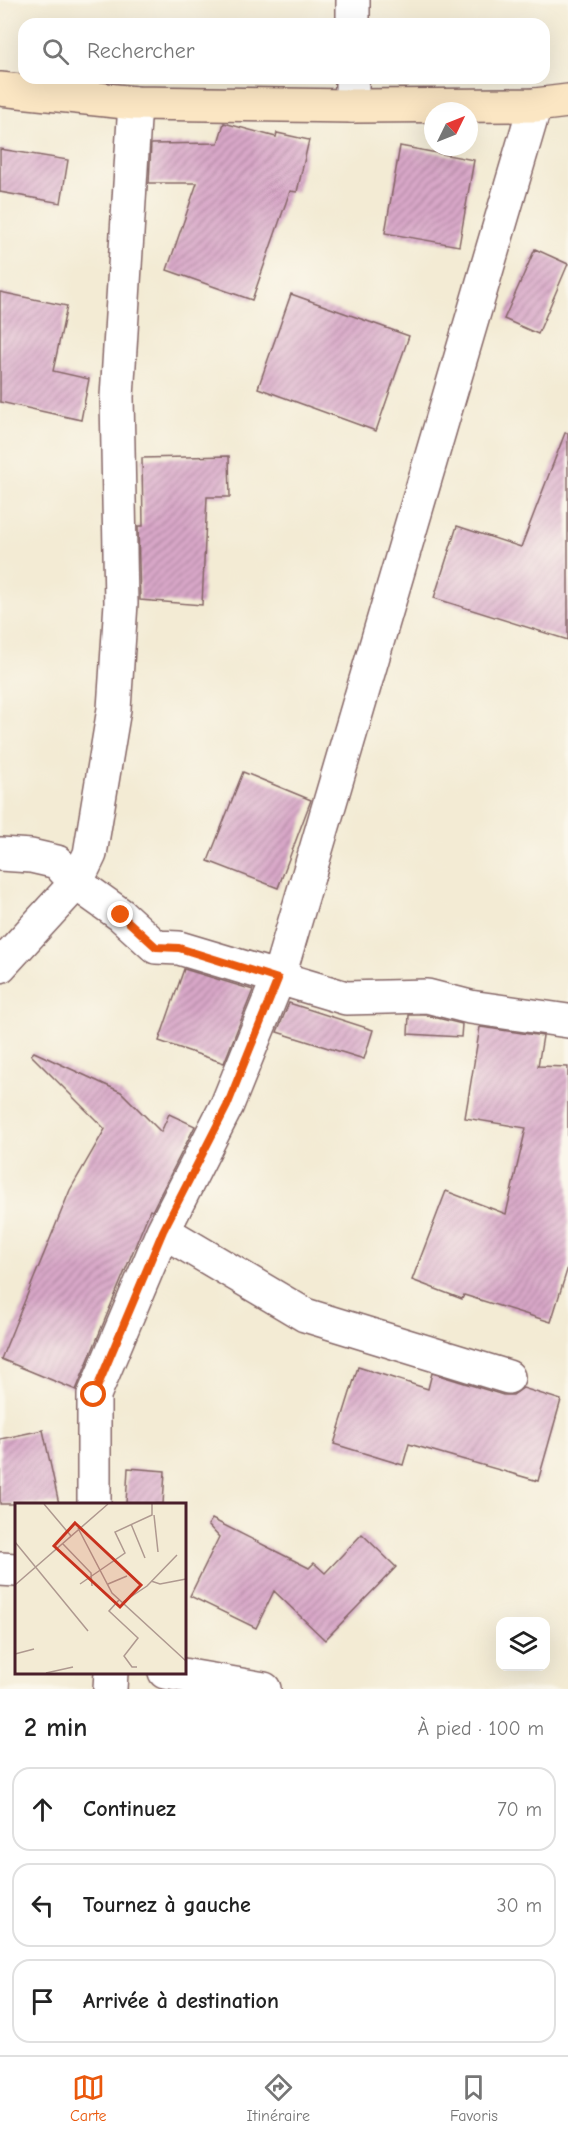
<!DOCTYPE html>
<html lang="fr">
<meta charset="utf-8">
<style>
body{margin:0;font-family:"Comic Neue",sans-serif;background:#f2f2f2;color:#222}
.controls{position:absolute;right:18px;bottom:18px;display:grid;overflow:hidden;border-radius:12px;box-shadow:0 6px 24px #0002}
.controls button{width:54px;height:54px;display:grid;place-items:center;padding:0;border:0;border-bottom:2px solid #e0e0e0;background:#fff;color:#222;font:30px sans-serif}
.compass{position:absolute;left:424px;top:102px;width:54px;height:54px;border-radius:50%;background:#fff;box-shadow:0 6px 24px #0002;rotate:47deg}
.stop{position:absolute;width:18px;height:18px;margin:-14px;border:4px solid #ea580c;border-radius:50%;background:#fff}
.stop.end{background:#ea580c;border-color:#fff;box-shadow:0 2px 6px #0008}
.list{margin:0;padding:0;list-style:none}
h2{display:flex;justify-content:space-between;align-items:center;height:78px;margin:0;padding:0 24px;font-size:26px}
h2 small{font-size:20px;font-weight:400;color:#767676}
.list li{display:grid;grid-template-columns:39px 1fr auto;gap:18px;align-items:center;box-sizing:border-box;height:84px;margin:0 12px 12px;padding:0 12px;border:2px solid #e0e0e0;border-radius:18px}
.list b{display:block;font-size:22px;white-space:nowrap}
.list em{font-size:20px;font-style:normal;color:#767676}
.icon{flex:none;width:33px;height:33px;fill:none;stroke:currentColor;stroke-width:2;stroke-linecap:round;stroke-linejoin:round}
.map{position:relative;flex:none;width:568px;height:1689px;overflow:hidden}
.search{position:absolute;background:#fff;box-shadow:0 6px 24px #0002;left:18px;right:18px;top:18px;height:66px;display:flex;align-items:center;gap:15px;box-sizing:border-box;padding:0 21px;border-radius:18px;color:#767676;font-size:22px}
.sheet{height:366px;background:#fff}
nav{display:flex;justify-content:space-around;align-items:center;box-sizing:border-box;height:84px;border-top:2px solid #e0e0e0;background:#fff;font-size:16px;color:#767676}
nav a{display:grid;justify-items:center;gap:3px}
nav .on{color:#ea580c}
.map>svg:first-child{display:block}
.building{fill:url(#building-hatch)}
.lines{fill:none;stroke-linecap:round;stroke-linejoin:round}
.street-casing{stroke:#856666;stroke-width:36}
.secondary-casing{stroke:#856666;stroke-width:36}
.street{stroke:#fff;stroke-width:33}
.secondary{stroke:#fbe6c3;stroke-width:33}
.route{stroke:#ea580c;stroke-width:8}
.inset-road{fill:none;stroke:#af9990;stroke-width:1.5}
.view{fill:#c8321e;fill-opacity:0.15;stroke:#c8321e;stroke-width:3}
.inset-edge{fill:none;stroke:#4a1f2b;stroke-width:3}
</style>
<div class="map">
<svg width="568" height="1689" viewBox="0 0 568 1689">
<defs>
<pattern id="building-hatch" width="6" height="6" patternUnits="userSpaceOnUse" patternTransform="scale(1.5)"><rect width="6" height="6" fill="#d8a7c8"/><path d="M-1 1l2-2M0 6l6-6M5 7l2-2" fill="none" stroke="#b187a3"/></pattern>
</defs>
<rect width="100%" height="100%" fill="#fbf7ec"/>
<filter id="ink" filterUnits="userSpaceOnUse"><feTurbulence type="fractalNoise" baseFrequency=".0167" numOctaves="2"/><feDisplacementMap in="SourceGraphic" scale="12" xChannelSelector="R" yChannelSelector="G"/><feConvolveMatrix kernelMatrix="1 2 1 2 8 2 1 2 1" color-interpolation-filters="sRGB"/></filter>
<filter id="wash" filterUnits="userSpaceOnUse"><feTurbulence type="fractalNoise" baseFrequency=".008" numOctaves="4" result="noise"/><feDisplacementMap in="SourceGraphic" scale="24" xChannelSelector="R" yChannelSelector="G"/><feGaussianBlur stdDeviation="1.35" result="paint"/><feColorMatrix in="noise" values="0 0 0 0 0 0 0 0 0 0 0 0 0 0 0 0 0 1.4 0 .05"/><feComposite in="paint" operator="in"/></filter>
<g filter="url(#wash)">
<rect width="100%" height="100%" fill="#f3ebd4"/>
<g id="blocks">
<path class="building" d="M224,123l52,14 1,-4 32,7 -12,52 -7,-1 -38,109 -85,-30 30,-87h-48l2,-39 67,-1z
M400,146l74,14 -15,86 -74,-13z
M0,149l68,11 -7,43 -61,-11z
M535,249l33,15 -30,70 -34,-15z
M0,292l67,14 -14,65 36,8 -8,41 -81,-18z
M291,294l118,42 -33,95 -118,-43z
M565,433h3v207l-134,-42 23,-72 64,21z
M229,456l1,41h-23l-5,108 -62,-5 -2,-74h5l-1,-68z
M243,772l68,28 -33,88 -70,-27z
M184,969l69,21 -29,73 -65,-22z
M289,1003l84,27 -9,29 -87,-27z
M409,1015h16l37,9 -1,13 -53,-3z
M480,1027l63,9 -5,30 30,1v200l-17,55 -87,-27 -2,4 -50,-19 34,-89 60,23 20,-86 -61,-10z
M34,1052l87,40 40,40 8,-18 26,12 -43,85 -2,-1 -74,180 -75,-31 69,-169 35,-61 -74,-74z
M358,1367l70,22 4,-16 71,22h10l10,-7 38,12 -23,81 -129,-37 -6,21 -69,-21z
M43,1430l16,74h-59v-65z
M128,1468l37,3 -2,33h-37z
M212,1519l97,49 5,-5 11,10 37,-39 34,33 -71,73 -51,-49 -18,37 -66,-32 29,-59 -11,-12z"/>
</g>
</g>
<g filter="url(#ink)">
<use href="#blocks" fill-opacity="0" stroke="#856666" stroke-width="1.5"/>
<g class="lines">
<defs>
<path id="street" d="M353,24v-24
M352,106v-28
M0,854l31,2 26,6 19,21 45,32 35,32 23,1 167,50 81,-2 43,11 98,14
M0,966l76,-83 14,-29 24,-145 7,-106 -4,-206 18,-294
M163,1231l142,84 203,62
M94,1504v-109l69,-164 64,-126 51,-126 257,-874
M0,1569l16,1
M165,1672l99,17
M110,1689l1,-17"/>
<path id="secondary" d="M0,89l135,14 217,3 183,-1 33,-4"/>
</defs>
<use href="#street" class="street-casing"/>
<use href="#secondary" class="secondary-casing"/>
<use href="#street" class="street"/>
<use href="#secondary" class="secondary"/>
</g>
</g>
<g class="lines" filter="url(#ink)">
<path class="route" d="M94,1395l69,-164 64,-125 51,-127 -99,-31 -23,-1 -35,-32"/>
</g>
<g transform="translate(15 1503)">
<rect width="171" height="171" fill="#f3ebd4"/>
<path class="inset-road" d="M29,1l27,32M139,12l4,37M116,21l14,34M63,25l34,65 74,68M0,39l73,89M48,41l28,29 1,13M136,78l9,3 26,-5M65,81l45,-31 -10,-21 37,-17v-11M93,81l19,-8M0,82l93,-81M104,97l-10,11 29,27 -14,18 8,11h5M108,99l24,-16 30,-31M0,151l19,-5M31,170l27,-6"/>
<path class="view" d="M60,20l66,62 -21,22 -66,-61z"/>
<rect width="171" height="171" class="inset-edge"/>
</g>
</svg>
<div class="controls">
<button><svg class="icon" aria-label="layers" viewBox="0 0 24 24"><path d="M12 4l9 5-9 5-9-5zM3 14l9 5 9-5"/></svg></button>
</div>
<svg class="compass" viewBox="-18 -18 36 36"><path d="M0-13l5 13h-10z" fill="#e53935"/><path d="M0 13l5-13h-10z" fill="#767676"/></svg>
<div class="stop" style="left:94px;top:1395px"></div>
<div class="stop end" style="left:121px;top:915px"></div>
<div class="search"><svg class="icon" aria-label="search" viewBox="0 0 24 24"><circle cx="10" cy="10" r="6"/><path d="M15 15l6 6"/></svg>Rechercher</div>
</div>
<section class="sheet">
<h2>2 min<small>À pied · 100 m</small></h2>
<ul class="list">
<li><svg class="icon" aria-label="ahead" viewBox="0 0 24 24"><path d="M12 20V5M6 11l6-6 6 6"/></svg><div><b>Continuez</b></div><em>70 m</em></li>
<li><svg class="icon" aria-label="left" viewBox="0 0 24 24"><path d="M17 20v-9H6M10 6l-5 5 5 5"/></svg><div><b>Tournez à gauche</b></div><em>30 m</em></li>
<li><svg class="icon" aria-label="arrive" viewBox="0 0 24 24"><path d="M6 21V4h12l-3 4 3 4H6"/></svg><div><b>Arrivée à destination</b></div></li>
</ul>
</section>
<nav>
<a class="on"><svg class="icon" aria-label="map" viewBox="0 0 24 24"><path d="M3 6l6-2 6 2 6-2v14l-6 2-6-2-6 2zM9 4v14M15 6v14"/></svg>Carte</a>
<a><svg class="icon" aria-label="directions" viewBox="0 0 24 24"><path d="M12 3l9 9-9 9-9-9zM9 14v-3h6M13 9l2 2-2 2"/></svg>Itinéraire</a>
<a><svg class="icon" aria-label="saved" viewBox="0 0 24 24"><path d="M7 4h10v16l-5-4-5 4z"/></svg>Favoris</a>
</nav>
